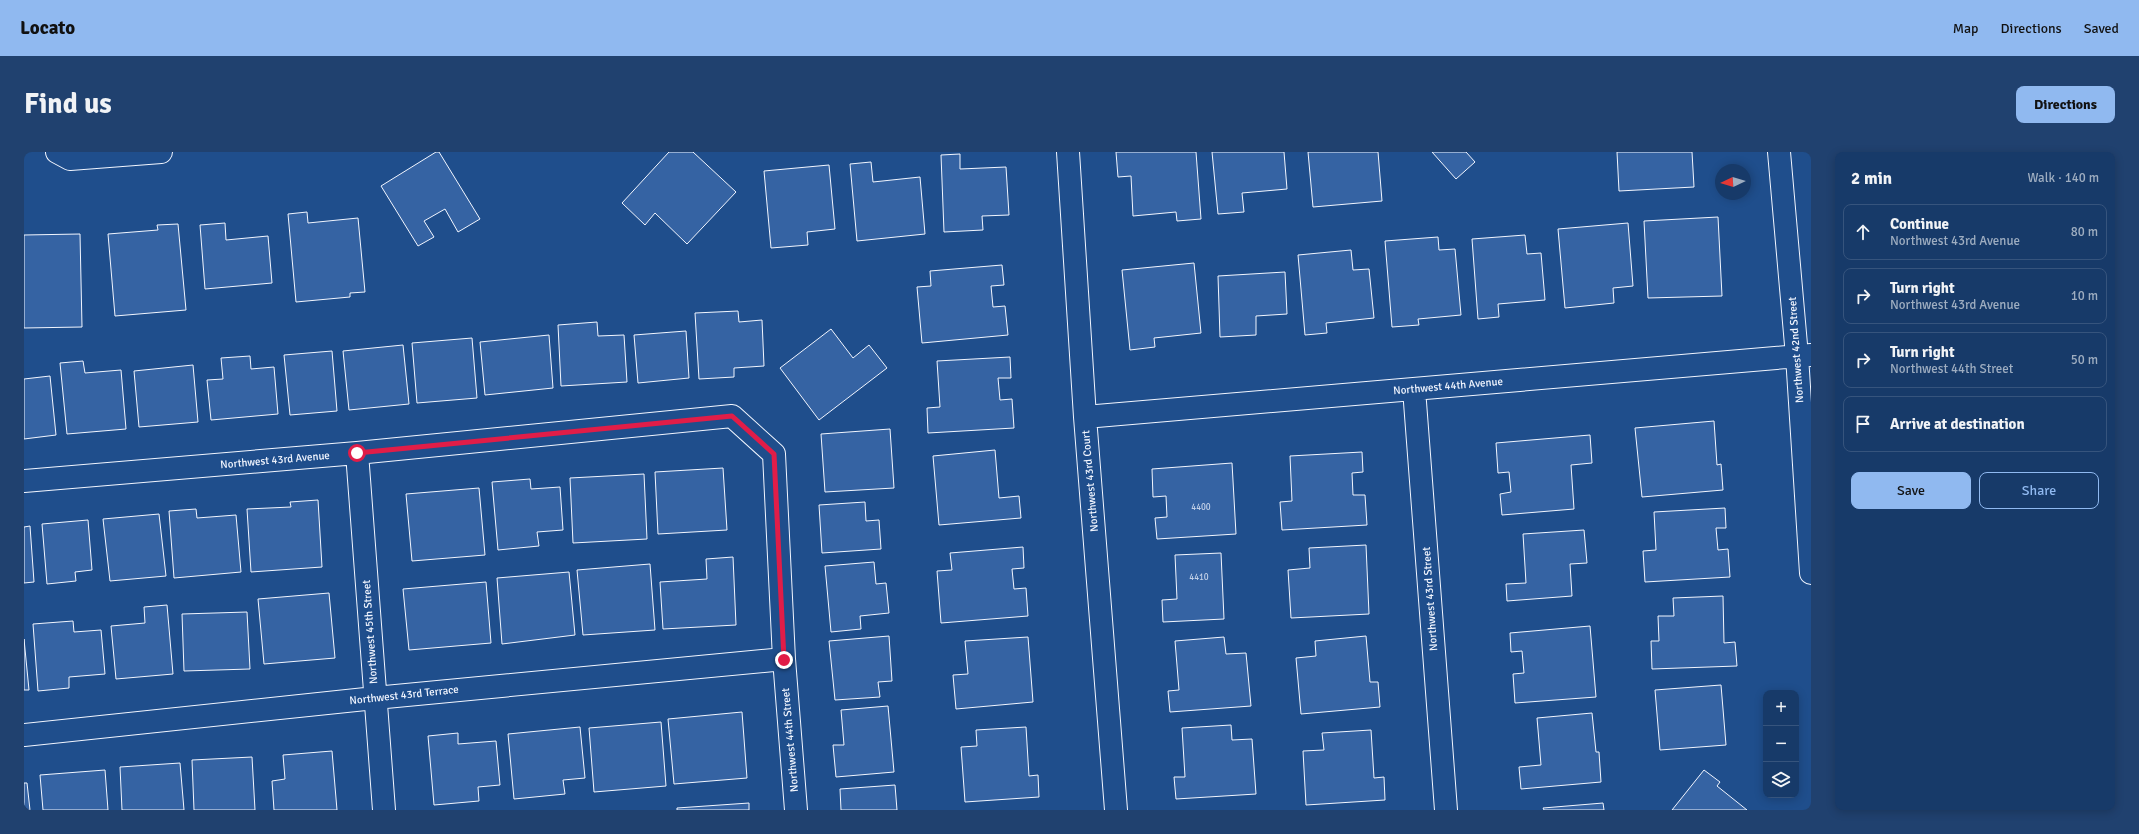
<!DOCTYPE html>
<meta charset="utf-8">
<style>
body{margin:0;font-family:Signika,sans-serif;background:#20416f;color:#f1f3f6}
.controls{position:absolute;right:12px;bottom:12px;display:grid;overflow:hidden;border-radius:8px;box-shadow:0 2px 10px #0003}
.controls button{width:36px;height:36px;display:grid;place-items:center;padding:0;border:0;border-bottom:1px solid #36547d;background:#173a69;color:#f1f3f6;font:20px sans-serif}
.compass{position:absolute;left:1691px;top:12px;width:36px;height:36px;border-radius:50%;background:#173a69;box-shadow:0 2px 10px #0003;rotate:266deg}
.stop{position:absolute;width:12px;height:12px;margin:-9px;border:3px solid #e11d48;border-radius:50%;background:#fff}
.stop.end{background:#e11d48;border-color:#fff;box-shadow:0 1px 4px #0008}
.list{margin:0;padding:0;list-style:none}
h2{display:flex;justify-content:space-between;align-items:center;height:52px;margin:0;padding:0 16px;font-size:17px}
h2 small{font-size:13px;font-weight:400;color:#9eadc0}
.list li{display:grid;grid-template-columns:26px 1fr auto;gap:12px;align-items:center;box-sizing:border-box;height:56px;margin:0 8px 8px;padding:0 8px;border:1px solid #36547d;border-radius:8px}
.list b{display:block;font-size:15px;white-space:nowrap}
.list p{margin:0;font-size:13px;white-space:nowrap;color:#9eadc0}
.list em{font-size:13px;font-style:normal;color:#9eadc0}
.actions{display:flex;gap:8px;padding:12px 16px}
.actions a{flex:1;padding:9px 0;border:1px solid #90b9f0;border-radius:8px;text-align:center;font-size:14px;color:#90b9f0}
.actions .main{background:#90b9f0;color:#111}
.icon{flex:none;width:22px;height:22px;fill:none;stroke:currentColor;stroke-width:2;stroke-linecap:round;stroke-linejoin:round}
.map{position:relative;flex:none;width:1787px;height:658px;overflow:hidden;border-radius:8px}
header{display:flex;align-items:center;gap:24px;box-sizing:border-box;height:56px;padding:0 20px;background:#90b9f0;color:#111}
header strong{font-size:19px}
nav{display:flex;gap:22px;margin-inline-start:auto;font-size:14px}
.intro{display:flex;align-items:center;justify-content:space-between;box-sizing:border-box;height:96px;padding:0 24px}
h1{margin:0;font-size:28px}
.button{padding:10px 18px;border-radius:8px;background:#90b9f0;color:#111;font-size:14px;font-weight:700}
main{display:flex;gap:24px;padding:0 24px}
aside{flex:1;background:#173a69;border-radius:8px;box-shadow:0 2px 10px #0003}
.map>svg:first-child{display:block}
.building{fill:#3563a3;stroke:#f2f6ff}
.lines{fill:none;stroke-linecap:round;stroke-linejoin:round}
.minor-casing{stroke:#f2f6ff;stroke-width:24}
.minor{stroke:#1f4e8c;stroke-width:22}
.route{stroke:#e11d48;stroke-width:5}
.labels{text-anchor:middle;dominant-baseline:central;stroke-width:3;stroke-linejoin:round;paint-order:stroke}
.number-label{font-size:9px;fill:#c3d1e8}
.street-label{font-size:11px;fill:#f2f6ff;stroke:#1f4e8c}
</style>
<header>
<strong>Locato</strong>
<nav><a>Map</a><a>Directions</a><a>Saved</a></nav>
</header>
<div class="intro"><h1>Find us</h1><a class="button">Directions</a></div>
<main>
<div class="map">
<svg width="1787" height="658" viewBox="0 0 1787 658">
<rect width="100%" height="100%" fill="#1f4e8c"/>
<path class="building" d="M412,0h3l41,67 -22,13 -13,-23 -21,12 10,16 -16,9 -37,-60z
M645,0h24l43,40 -49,52 -32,-31 -10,12 -23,-22z
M1092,0h80l5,67 -24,2 -1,-9 -43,4 -2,-40 -13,1z
M1188,0h72l3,37 -45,4 2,19 -26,2z
M1284,0h70l4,49 -69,6z
M1408,0h34l9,10 -19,17z
M1593,0h75l2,35 -75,4z
M936,2v15l46,-2 3,48 -27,1 1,14 -39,2 -3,-77z
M847,10l2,20 47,-5 5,57 -68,7 -7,-77z
M805,13l6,64 -28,3 1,13 -37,3 -7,-77z
M283,60l1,11 50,-5 7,74 -15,1v4l-54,5 -8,-88z
M1694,65l4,79 -74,2 -4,-77z
M201,71l1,17 42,-4 4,47 -67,6 -5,-64z
M1604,71l5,63 -20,2 1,15 -49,5 -7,-79z
M154,72l8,86 -71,6 -7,-82 50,-4 -1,-5z
M56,82l2,93 -58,1v-93z
M1501,83l2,19 14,-1 4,47 -47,4 1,13 -21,2 -6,-80z
M1414,85l1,13 16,-1 6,66 -43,4 1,6 -27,2 -7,-86z
M1327,98l2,20 16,-1 5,49 -48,5 1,10 -22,2 -7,-80z
M1170,111l7,70 -47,5 1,9 -25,3 -8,-80z
M978,113l2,20 -13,1 2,21 12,-1 3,29 -86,8 -5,-56 14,-1 -1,-15z
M1261,120l2,42 -31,2v19l-36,2 -2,-61z
M714,159l1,11 23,-2 2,46 -30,2v9l-35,2 -4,-66z
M573,170l1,14 26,-1 3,47 -66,4 -3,-61z
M807,177l22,29 16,-13 18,23 -68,52 -39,-52z
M662,179l3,47 -51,5 -4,-48z
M525,183l4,53 -68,7 -5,-53z
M448,186l5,60 -60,5 -5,-60z
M379,193l6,59 -60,6 -6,-59z
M308,199l5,60 -47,4 -6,-60z
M226,204l1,13 23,-2 4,47 -67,6 -4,-40 16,-1 -2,-21z
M986,205l1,21h-13l2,22 12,-1 2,29 -86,5 -1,-25 13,-1 -3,-46z
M59,209l2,12 36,-3 5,59 -59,5 -7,-71z
M169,213l5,57 -59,5 -5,-56z
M26,224l6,59 -32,4v-60z
M1690,269l3,44 4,-1 2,26 -81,7 -7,-69z
M866,277l4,59 -69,4 -4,-58z
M1566,283l2,28 -21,2 3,44 -72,6 -2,-21 11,-2 -2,-20 -11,1 -2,-30z
M971,298l4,48 20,-2 2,22 -82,7 -6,-69z
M1338,300l1,20 -11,1 1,22h12l2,30 -85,5 -2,-28 12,-1 -2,-45z
M1208,311l4,71 -79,5 -2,-21 12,-1 -1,-21 -13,1 -1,-28z
M699,316l4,62 -69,4 -3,-62z
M620,322l3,65 -74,4 -3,-65z
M506,327l1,10 29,-2 3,43 -26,2 2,14 -41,4 -6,-68z
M455,336l6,67 -73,6 -6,-67z
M294,348l4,67 -71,5 -4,-63 44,-2 -1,-5z
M841,350l1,19 13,-1 2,29 -59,4 -3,-48z
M1701,356l1,20h-10l2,22 10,-1 2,28 -85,5 -2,-31 13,-1 -2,-38z
M172,357l1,9 39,-3 5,57 -67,6 -5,-67z
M135,362l7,62 -56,5 -7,-62z
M64,368l4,50 -17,2 1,9 -29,3 -5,-60z
M6,374l4,56 -10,1v-56z
M1560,378l3,33 -17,1 2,32 -65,5 -1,-17 20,-1 -3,-49z
M1342,393l3,69 -78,4 -3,-48 22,-2 -1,-20z
M999,395l1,21 -12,1 2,20 12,-1 2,28 -87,7 -4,-52 15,-1 -2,-17z
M1197,401l3,66 -61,3 -1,-22 15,-1 -2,-44z
M709,405l3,68 -73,4 -3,-47 47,-3 -1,-20z
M850,410l2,22 10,-1 3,30 -29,3 1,13 -30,3 -6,-66z
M626,412l5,66 -72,5 -6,-65z
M545,420l6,63 -73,9 -5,-66z
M462,430l5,61 -82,7 -6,-61z
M305,441l6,65 -71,6 -6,-65z
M1699,444l1,47 11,-1 2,24 -85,3 -1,-28h8l-1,-25h16l-1,-18z
M143,453l6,69 -57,5 -5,-53 34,-3 -1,-16z
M223,460l3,57 -66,2 -2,-57z
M49,469l1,11 27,-2 4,44 -36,3v11l-31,3 -5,-67z
M1566,474l6,71 -81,6 -2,-29 11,-1 -2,-22 -11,1 -1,-19z
M865,484l3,45 -14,1 2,15 -45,3 -6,-59z
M1342,484l4,46h8l2,25 -79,7 -5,-56 20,-2 -1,-15z
M1004,485l5,65 -77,7 -3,-34 15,-1 -3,-33z
M1200,485l2,17 20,-1 5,53 -81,6 -2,-21 11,-1 -4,-49z
M0,487l5,51h-5z
M1697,533l5,60 -66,5 -5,-60z
M864,554l6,66 -58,5 -3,-32h11l-3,-35z
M718,560l5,66 -73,6 -6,-65z
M1568,561l4,39h3l2,30 -80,7 -2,-22 22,-2 -4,-47z
M637,570l5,64 -72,6 -5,-64z
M1207,573l1,15 20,-1 4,55 -80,5 -2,-22h11l-3,-49z
M556,575l5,51 -22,2 2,14 -51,5 -6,-65z
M1002,575l3,49 9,-1 1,22 -74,5 -4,-55 16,-1 -1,-16z
M1347,578l3,48 10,-1 1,23 -79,5 -3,-54 21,-1 -2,-17z
M434,581v11l38,-3 4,44 -22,2 1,14 -45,4 -6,-69z
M308,599l5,59h-63l-2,-29 13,-2 -2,-24z
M228,605l3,53h-61l-2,-50z
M156,611l4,47h-62l-2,-43z
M81,618l3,40h-65l-3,-35z
M1680,618l16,12 -3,4 30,24h-75z
M0,631h3l3,27h-6z
M871,633l2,25h-56l-1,-21z
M725,651v7h-72v-2z
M1579,651l1,7h-60l-1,-2z"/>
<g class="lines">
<defs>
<path id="minor" d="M33,0l13,7 91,-7
M1044,0l17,265 31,393
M1755,0l18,204 14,217
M1390,237l32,421
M1061,265l726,-62
M333,301l27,357
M0,329l333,-28 375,-37 42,38 10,205 12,151
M0,583l351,-37 409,-39"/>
</defs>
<use href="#minor" class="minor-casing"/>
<use href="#minor" class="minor"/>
</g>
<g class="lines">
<path class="route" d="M333,301l375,-37 42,38 10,206"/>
</g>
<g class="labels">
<g class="number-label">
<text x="1177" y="355">4400</text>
<text x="1175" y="425">4410</text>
</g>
<g class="street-label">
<text transform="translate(1772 198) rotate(-94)">Northwest 42nd Street</text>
<text transform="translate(1424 234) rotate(-5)">Northwest 44th Avenue</text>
<text transform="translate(251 308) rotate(-5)">Northwest 43rd Avenue</text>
<text transform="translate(1066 329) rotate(-95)">Northwest 43rd Court</text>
<text transform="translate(1406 447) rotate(-94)">Northwest 43rd Street</text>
<text transform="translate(346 480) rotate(-94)">Northwest 45th Street</text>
<text transform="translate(380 543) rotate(-6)">Northwest 43rd Terrace</text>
<text transform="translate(766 588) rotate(-95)">Northwest 44th Street</text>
</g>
</g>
</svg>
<div class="controls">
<button>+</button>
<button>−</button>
<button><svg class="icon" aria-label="layers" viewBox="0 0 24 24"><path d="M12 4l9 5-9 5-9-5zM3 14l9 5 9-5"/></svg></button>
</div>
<svg class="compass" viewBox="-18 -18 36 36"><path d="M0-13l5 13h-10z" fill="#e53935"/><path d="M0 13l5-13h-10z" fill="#9eadc0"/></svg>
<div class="stop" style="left:333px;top:301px"></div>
<div class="stop end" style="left:760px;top:508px"></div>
</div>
<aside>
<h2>2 min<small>Walk · 140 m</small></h2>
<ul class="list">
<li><svg class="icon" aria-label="ahead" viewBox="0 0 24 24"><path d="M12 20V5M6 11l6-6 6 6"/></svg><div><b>Continue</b><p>Northwest 43rd Avenue</p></div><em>80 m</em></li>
<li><svg class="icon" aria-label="right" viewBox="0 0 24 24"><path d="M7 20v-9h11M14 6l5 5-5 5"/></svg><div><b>Turn right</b><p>Northwest 43rd Avenue</p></div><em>10 m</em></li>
<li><svg class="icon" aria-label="right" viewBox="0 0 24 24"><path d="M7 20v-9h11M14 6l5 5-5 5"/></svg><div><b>Turn right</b><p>Northwest 44th Street</p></div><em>50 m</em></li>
<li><svg class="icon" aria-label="arrive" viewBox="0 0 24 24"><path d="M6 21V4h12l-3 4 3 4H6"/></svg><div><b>Arrive at destination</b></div></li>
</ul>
<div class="actions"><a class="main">Save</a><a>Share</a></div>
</aside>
</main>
